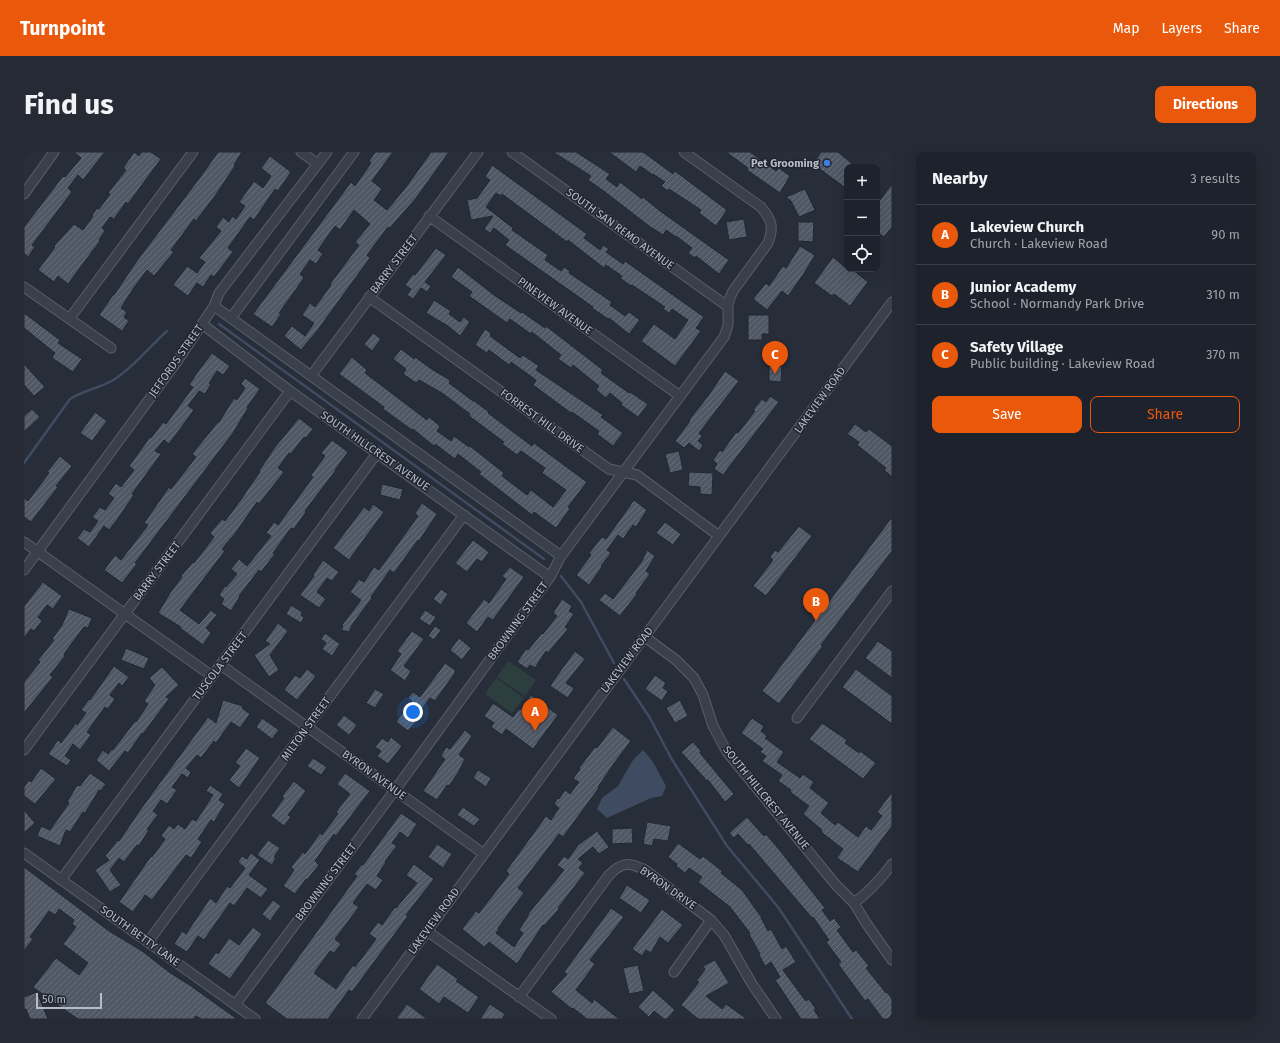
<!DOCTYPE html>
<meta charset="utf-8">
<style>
body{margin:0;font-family:"Fira Sans",sans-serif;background:#252a34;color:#f1f3f6}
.controls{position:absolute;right:12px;top:12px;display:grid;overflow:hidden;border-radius:8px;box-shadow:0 4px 16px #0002}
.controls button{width:36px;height:36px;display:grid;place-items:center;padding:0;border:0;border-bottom:1px solid #3b3f48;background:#1d222c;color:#f1f3f6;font:20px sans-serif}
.scale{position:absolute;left:12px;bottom:10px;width:66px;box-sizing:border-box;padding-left:4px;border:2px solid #b6bbc6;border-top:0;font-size:11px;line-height:14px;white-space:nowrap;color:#b6bbc6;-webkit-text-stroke:3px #1f2530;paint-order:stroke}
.you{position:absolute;left:389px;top:560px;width:14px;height:14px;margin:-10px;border:3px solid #fff;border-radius:50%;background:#1a73e8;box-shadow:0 0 0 6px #1a73e833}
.badge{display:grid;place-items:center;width:26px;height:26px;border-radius:50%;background:#ea580c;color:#fff;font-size:13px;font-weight:700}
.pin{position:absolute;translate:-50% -33px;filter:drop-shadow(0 1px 2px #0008)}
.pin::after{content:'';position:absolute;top:21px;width:14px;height:12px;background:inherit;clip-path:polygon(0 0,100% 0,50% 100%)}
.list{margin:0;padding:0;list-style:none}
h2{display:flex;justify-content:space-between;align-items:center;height:52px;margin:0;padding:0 16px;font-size:17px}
h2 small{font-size:13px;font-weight:400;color:#a0a4a9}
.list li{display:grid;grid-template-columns:26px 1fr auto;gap:12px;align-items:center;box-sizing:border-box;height:60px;padding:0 16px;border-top:1px solid #3b3f48}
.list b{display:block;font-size:15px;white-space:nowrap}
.list p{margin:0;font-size:13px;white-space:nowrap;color:#a0a4a9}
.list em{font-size:13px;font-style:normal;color:#a0a4a9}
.actions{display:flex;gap:8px;padding:12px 16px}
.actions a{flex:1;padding:9px 0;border:1px solid #ea580c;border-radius:8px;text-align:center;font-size:14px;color:#ea580c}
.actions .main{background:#ea580c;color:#fff}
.icon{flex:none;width:22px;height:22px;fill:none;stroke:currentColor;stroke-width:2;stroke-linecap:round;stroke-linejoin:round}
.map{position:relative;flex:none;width:868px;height:867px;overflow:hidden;border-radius:8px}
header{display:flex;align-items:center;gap:24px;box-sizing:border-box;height:56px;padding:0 20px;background:#ea580c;color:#fff}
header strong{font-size:19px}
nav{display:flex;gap:22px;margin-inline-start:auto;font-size:14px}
.intro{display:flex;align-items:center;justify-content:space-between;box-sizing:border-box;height:96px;padding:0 24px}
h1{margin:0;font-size:28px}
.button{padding:10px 18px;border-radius:8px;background:#ea580c;color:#fff;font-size:14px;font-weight:700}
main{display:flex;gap:24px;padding:0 24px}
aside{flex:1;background:#1d222c;border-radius:8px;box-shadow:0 4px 16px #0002}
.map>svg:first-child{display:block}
.green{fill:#2d3e3f}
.water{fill:#3f4b61}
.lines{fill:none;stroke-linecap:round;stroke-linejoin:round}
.stream{stroke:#3f4b61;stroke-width:2.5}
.building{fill:url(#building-hatch);stroke:#212732}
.minor-casing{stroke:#585e69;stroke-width:11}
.minor{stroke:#3a404b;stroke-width:9}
.shop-dot{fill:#3f7fe0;stroke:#1f2530;stroke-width:1.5}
.labels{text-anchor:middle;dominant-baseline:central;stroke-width:3;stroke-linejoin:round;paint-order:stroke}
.poi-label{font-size:11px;font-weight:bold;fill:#b6bbc6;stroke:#1f2530;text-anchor:end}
.street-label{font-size:11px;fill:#b6bbc6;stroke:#1f2530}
</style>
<header>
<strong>Turnpoint</strong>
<nav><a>Map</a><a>Layers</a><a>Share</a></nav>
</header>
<div class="intro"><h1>Find us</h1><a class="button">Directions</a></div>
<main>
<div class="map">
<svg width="868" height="867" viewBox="0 0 868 867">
<defs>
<pattern id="building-hatch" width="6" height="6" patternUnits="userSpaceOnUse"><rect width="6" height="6" fill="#505865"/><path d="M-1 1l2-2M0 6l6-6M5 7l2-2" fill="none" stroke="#676e7a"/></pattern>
</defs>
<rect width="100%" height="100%" fill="#272e3a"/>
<path class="green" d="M484,509l28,19 -11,16 -28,-19z
M472,526l28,20 -12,15 -27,-19z"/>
<path class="water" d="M619,598l10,12 13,24 -4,10 -11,2 -44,20 -10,-9 5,-11 16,-12 15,-26z"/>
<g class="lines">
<path class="stream" d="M195,172l325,235
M0,311l46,-64c14,-9 31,-11 45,-20 20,-13 34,-32 52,-48
M537,424l20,26 33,61
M600,527l26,39 21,40 56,88 51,61 74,112"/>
</g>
<path class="building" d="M50,0h31l-22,28 -5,-5 -10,13 4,4 -40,53 3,2 -7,10 -4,-4v-26l39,-51 2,1 16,-19z
M110,0l5,4 3,-4h9l10,7 -33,45 -2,-2 -12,17 -4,-2 -8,11 3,3 -6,9 1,1 -32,43 -10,-8 -4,6 -16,-12 17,-23 -1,-1 20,-22 9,6 10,-14 -1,-1 5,-7 2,1 11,-15 -2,-1 18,-23 -3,-2z
M194,0h24l-8,13 1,1 -20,30 -19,25 -2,-2 -23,31 3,2 -20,24 -7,-6 -14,19 -12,19 6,4 -3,5 5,4 -7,10 -23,-16 14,-20h1l22,-33 65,-86z
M351,0h18l-21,29 10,8 -8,11 13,10 19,-23 25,-35h18l-32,45 -27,31 -2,-1 -21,28 3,3 -53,73 -16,19 -17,-14 8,-10 13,10 9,-13 -12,-8 8,-12 5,4 16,-22 -1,-1 29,-39 -4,-3 15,-18 -16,-14 -14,20 -5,-4 -17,24 5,4 -7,10 -6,-4 -10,14 4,4 -25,35 2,1 -9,13 -19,-13 98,-132 4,4 16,-23 -2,-2z
M529,0h23l34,22 -4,5 11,8 3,-5 22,17 1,-2 17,14 69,49 -10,14 -23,-18 -1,2 -7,-5 4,-5 -16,-12v1l-10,-7 -3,5 -14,-9 -44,-34 -17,-12 3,-4z
M585,0h34l30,22 2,-3 52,39 -11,16 -17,-13 2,-3 -32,-21 -1,2 -7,-5 4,-4 -12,-8v1l-13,-9 -4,6z
M702,0h24l26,19 3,-3 11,8 -10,17 -33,-23 1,-2z
M797,0h17l18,15h-9v22l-34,-25z
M246,4l21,16 -13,19 -3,-2 -21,31 -4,-3 -22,31 5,4 -19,25 -3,-2 -8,12 -6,-4 -9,13 -15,-11 14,-19 10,7 8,-11 -6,-4 22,-27 -5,-4 7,-10 6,5 3,-6 4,3 9,-13 -6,-4 15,-21 9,7 8,-12 -10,-8z
M468,13l95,69 -3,4 16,12 3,-5 6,4 -3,3 17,12 2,-3 79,56 -8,11 5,3 -26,35 -34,-25 13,-17 21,15 13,-19 -16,-11 -3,4 -6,-4 2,-2 -33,-22 -1,1 -11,-8 2,-2 -16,-11 -2,3 -36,-28 -1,2 -65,-48 -1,2 -5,-3 -10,14 27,21 -1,2 36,25 -3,5 16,11 3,-4 6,4 -1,2 43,29 -2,3 15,11 4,-4 11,8 -11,14 -20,-16 -1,1 -16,-11 1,-1 -88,-62 4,-5 -15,-12 -4,5 -6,-4 9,-13 -22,4 -4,-20 10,-2 13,-18 -5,-3z
M868,32v43l-8,10 -7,-5v-28z
M781,37l10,21 -16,7 -8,-16 -5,-4z
M720,67l3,18 -18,3 -3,-18z
M774,70h16l-1,20 -15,-1z
M776,94l15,9 -12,20 -15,21 -6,-5 -15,19 -14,-11 13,-16 3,3 14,-20 3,2z
M412,96l10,7 -21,27 6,4 -4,6 -6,-4 -8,11 -6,-4 4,-6 -6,-4 8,-11 2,1z
M809,105l14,12 4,2 1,-2 16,13 -18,24 -16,-12 -2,2 -18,-13z
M434,115l36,28 27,18 1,-1 23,16 1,-2 57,44 -2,3 28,20 1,-1 18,12 -10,13 -17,-12 1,-2 -12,-10 -4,5 -10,-8 3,-4 -26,-21 -2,3 -13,-9 3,-4 -29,-23 -1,2 -21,-15 -3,4 -38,-27 3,-4 -21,-15z
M410,148l17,11 -2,3 11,8 4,-5 6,5 -10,14 -12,-10 -22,-13z
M0,161l36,27 -2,3 24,16 -9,13 -21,-14 3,-5 -31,-25z
M724,163h21v19h-7v6h-14z
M461,177l6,4 -1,3 30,22 3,-3 16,11 -3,4 67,45 -2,2 22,16 -10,13 -16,-12 2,-3 -27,-19 -1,1 -38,-28 3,-5 -25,-18 -2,3 -20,-15 -2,3 -12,-8z
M349,181l8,6 -9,12 -8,-7z
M377,197l13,10 1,-2 18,13 17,10 -1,3 24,18v-1l16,12 -1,1 44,33 2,-3 53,39 -19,25 2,2 -14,19 -22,-16 -2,3 -53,-41 2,-2 -23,-18 -3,5 -20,-15 -1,2 -21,-17 -1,1 -29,-21 1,-2 -45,-33 13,-17 15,13 -2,3 62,47 2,-3 11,9 -3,5 14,10 3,-5 15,11 1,-1 34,27 -2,3 25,19 4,-5 22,17 13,-17 -24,-17 3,-5 -24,-17 -4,4 -15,-11 2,-2 -35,-26 1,-2 -28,-21 -23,-13 -3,3 -13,-9 3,-5 -13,-10z
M188,201l18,13 -7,9 -6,-4 -8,12 2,1 -6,10 -6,-3 -11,15 6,4 -25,34 -5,-4 -9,11 6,3 -29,40 2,1 -17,25 -8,10 -5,-4 -15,21 -12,-9 7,-9 6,3 8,-11 -6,-4 8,-10 5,3 9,-12 -6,-4 8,-11 5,4 13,-17 -5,-4 21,-29 1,1 12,-16 3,2 27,-37 -4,-2 10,-15z
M0,212l21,23 -11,9 -10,-11z
M745,214h13l-1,16 -12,-1z
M701,219l14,10 -40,52 3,3 -4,5 5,4 -4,6 -10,-8 -5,5 -9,-7 15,-20 -1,-1 19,-24z
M221,226l15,11 -13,18 1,1 -15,25 -98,130 2,1 -15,19 -18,-13 11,-15 6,5 27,-35 -4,-2 25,-36 2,2 25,-32 -4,-3 26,-32h1l15,-24 3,2 8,-12 -4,-4z
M746,244l9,6 -56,73 -9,-6 3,-5 -4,-4 7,-10 2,2 14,-20 2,1 17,-22 -2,-1 9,-11 4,3z
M8,257l8,8 -16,15v-16z
M71,260l12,9 -15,20 -12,-8z
M275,266l14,11 -7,9 -2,-1 -13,17 -2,-1 -11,15 6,4 -25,32 -2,-2 -20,29 -15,18 3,2 -45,59 19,14 12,-14 6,5 -11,13 5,5 -8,12 -23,-17 1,-1 -23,-14 12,-20 12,-16 -1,-1 12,-14 1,1 20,-26 -4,-4 12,-14 3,2 20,-27v-1l15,-21 -1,-1 16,-24z
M831,272l11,8 3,-3 23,17v31l-8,-7 2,-2 -29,-23 2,-3 -12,-8z
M308,288l16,12 -13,18h1l-31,41 1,1 -12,17 -3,-1 -18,25 2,1 -14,18 -2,-2 -20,26h1l-9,15 -10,-7 3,-5 -5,-4 6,-9 1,1 11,-13 -6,-5 8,-10 8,7 24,-30 -5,-3 8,-11 4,3 35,-48 -2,-2 14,-19 -4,-3z
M655,299l4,19 -13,3 -5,-19z
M36,304l12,10 -16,20 2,1 -27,35 -7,-5v-19l4,3 21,-28 -2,-1z
M665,320l24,1 -1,22 -12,-1v-7l-12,-1z
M358,332l21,5 -3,11 -20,-5z
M610,348l13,10 -11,17 -3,-2 -10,14 -5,-4 -6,8 -5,7 4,3 -10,13 1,1 -13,18 -13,-10 15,-20 -2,-2 13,-16 4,2z
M398,351l15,11 -18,27 -1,-1 -24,33 -4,-3 -19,27 1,1 -3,4 -17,23 -3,7 -8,-2 2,-4 -1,-1 19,-25 -11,-8 9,-13 5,3 10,-15 5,3 39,-54 -3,-3z
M349,352l11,8 -35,48 -16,-12 31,-41 5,4z
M868,365v34l-71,94 2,1 -44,58 -17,-13z
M641,370l16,12 -8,11 -17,-12z
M775,374l13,10 -46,60 -13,-10 20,-26 -3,-3 5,-7 3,2z
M449,388l16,12 -7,10 -5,-3 -10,13 -12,-9z
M623,398l8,6 -9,15 4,3 -14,19 1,1 -17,22 -21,-16 6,-7 8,6 29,-38z
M299,408l16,12 -7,9 -5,-3 -10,14 9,7 -7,9 -19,-13 14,-19 -1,-1z
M486,415l14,10 -31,43 -5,-3 -11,15 -11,-9 18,-24 5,4 17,-24 -4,-3z
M19,430l19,14 -9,13 -6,-4 -9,12 4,4 -8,10 -3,-2 -7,9v-32z
M417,437l7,5 -7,11 -8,-6z
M538,447l10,7 -3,5 5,3 -9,13 3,2 -20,24 -2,-2 -11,17 -5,-3 -3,4 -10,-7 9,-13 2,1 14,-17 1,1 14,-18 -4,-3z
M267,453l11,7 -1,3 3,3 -3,5 -15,-9z
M45,457l23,9 -4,10 -4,-1 -20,27 1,2 -15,19 3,2 -29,36v-31l16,-20 -2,-2 16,-20 -2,-1 10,-14z
M401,458l11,7 -6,9 -11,-7z
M254,471l10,8 -18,24 9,15 -10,7 -15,-22 16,-11 -5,-3z
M411,474l6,4 -7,10 -6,-4z
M388,479l12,8 -20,27 7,5 -6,10 -15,-11 11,-16 -4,-3z
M301,481l15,11 -8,12 -10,-7 4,-6 -5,-4z
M435,486l12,10 -9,12 -12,-10z
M854,489l14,10v27l-27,-20z
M102,496l23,10 -5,11 -23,-9z
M551,499l10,8 -19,24 8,5 -6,10 -18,-12 11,-16z
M421,511l10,7v3l-20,28 -5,-3 -14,19 2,2 -10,12 -12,-9 16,-21 -4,-3 5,-6 7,5z
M90,514l15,11 -7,9 -3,-3 -9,12 5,4 -7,10 -3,-2 -18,25 4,3 -11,15 -7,-6 -8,12 6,4 -4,6 -19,-12 10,-14 3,3 15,-20 1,2 9,-12 -5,-3 8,-11 1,1z
M138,515l17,18 -13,12 3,2 -26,35 -1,-1 -14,20 -3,-2 -16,20 -13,-11 7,-10 5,4 4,-5 1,1 22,-29 1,1 12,-18 -4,-3 11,-16 -6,-7z
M283,517l9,7 -19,24 -13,-10 11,-15 5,3z
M832,517l36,27v28l-50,-37z
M631,523l11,8 -3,5 5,3 -6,10 -17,-12z
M351,537l9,5 -9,14 -9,-5z
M507,543l27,20 -25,34 -27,-20 -4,6 -11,-8 3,-4 -10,-7 9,-13 20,14 6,-8 1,1z
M199,548l20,6 -1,2 8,6 -10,14 -9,-6 -15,21 -2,-2 -13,17 -4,-3 -11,13 5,4 -3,6 -6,-4 -10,13 5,3 -10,14 -6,-4 -8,11 5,4 -11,14 2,1 -10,16 -2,-1 -13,17 -5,-4 -9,12 11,15 -11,7 -15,-22 14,-10 -4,-4 13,-16 1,1 21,-31 68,-93 8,6z
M656,548l8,16 -13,7 -9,-15z
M320,563l13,10 -8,10 -13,-10z
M238,566l17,12 -7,9 -16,-12z
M728,566l12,8 -3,5 6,5 -2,2 19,14 -7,10 23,16 3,-4 11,8 -4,6 19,15 -8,10 14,12 3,-3 20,15 8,-11 5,4 11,-14 -5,-4 15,-20v34l-34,46 -21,-14 6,-9 -22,-17 1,-2 -19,-16 6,-8 -19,-14 1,-2 -13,-9 4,-6 -20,-14 4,-5 -6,-4 3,-3 -22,-16z
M798,571l25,17 -2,3 14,10 1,-2 16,12 -13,16 -54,-40z
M589,575l18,14 -16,21 -17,25 1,1 -36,49 -4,-3 -41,54 6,5 -26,35 1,1 -3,4 18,14 9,-14 -4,-3 10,-16h-1l36,-44 -7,-5 7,-9 4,3 10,-14 19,-14 12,16 -10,7 -6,-7 -15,12 5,4 -4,5 6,5 -27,35 1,1 -15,17 -1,-1 -26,39 -28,-22 -5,5 -22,-18 14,-18 3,2 30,-39 -3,-3 40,-55 5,4 8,-12 -5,-4 4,-6 1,1 6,-9 5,4 9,-12 -6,-3 7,-10 -1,-1 16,-21 2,1z
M441,578l7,6 -13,19 6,4 -7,14 -9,13 -2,-1 -10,15 -14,-9 22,-32 -4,-3 5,-9 4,2z
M367,585l11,9 -14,18 -11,-8 4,-5 -6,-4 7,-9 6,4z
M669,590l8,9 -1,2 34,41 -9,8 -17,-22 -1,1 -26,-29z
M222,596l14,10 -21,30 -10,-8 11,-14 -5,-3z
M289,606l14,9 -6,8 -14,-9z
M17,616l15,11 -21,25 -11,-8v-9l5,-7 2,2z
M454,618l13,8 -5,9 -13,-9z
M66,621l16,11 -6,7 -1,-1 -14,23 -2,-1 -13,20 -4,-2 -6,16 -23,-10 4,-10 9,4 19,-27 -2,-1 10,-17 3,1z
M321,621l25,18 -34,45 -2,-2 -19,27 4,4 -12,15 -1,-1 -11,15 -12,-8 11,-16 -3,-3 12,-15 2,2 15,-21 2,2 16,-21 -2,-2 14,-18 -13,-10z
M270,629l12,10 -18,24 3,2 -7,9 -13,-10 13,-18 -2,-2z
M186,633l13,9 -4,6 6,4 -11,18 -3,-2 -13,19 4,3 -11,16 -5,-3 -34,45 -7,-5 -12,17 -14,-10 32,-46 1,1 13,-18 -4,-3 8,-11 5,4 4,-5 7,5 7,-10 4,2 17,-26 -7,-4z
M439,655l17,12 -6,7 -17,-11z
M0,658l11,13 -11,10z
M377,661l16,11 -9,14 -8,-6 -8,11 5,3 -12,15 1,1 -9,14 6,4 -7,10 -9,-6 -14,19 6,4 -24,32 6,5 -7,9 -4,-2 -16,22 22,16 17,-24 2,2 21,-28 -7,-5 9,-12 4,3 13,-18 1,1 21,-25 -11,-8 8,-11 20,15 -28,36 2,1 -56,76 -3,-2 -21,29h-41l-22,-16 92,-127 -3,-2 8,-10 1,1z
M723,665l17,19 2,-2 16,19 43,55 -3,2 8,11 4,-3 7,9 -4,3 16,22 3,-2 13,16 -3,2 20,25 1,-1 5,7v20h-9l-15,-20 -3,2 -27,-37 3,-2 -15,-20 3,-2 -16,-23 -1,1 -63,-74 -1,1 -10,-11 -4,4 -5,-5z
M623,670l24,4 -3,15 -14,-2 -2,7 -9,-2z
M608,676l1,15 -21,1v-15z
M244,688l12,8 -6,9 2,1 -4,7 -15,-10z
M654,691l22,16 3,-3 19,15 -1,2 21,17 20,28h-1l7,13 3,-2 11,20 4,-3 10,16 -13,8 19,26 4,5 3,-2 7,10 -2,1 6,9h-19l-26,-39 5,-3 -9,-15 -6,4 -6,-11 1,-1 -11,-20 1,-1 -20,-26 -32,-25 4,-5 -13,-9 -4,5 -9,-7 1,-2 -9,-7z
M413,692l15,10 -9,14 -15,-11z
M227,701l9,7 -11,15 19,14 -7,9 -14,-10 -13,18 -4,-3 -26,37 -6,-4 -11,16 -13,-8 8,-13 4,3 24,-36 6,5 11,-17 3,2 15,-20 -7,-6 4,-6 5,3z
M0,715l85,64 33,20 27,21 22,14 46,33h-36l-5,-3 -2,3h-116l-29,-20 -16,-12 23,-29 23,17 9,-12 -25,-19 13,-17 -4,-3 2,-4 -15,-11 -4,6 -6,-4 -19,26 3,2 -9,12z
M603,733l23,15 -9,13 -22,-15z
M249,748l8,6 -11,15 -8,-7z
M587,756l13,9 -34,43 5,4 -19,26 16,13 2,-4 25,20h-32l-14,-11 -1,1 -21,-17 16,-18 -3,-2z
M638,757l21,16 -15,18 -8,-6 -9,16 -5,-3 -4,6 -10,-7z
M229,775l9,7 -32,45 -22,-15 8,-12 2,2 11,-16 10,7z
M691,808l14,23 -23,13 16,13 4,-5 21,15h-49l-17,-14 18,-23 -3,-1 9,-11 -2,-4z
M413,812l21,15 -2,2 23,16 -11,16 -24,-16 -5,7 -20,-15z
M614,813l6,26 -15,3 -6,-26z
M629,838l22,20 -8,9h-3l-10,-8 -5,6 -11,-10z
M13,840l11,27h-18l-4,-10h-2v-12z
M383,852l20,15h-31z
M466,852l15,10 -3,5h-22z"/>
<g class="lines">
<defs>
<path id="minor" d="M277,0l17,12
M488,0l215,154
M0,42l30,-42
M405,64l251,180
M0,135l87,61
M345,145l240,172 28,6 82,61
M190,154l347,250
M46,166l123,-166
M207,166l123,-166
M178,172l88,67 260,186
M287,224l167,-224
M0,390l188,134
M0,418l154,-210 36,-54 5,-13 108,-141
M621,485l31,23 18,18 9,17 10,31 14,26 109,133 18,18 12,20 26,37
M197,513l263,189
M773,566l95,-127
M0,598l266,-359
M0,701l231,166
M37,728l317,-428
M830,751c15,-11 27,-24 38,-39
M403,779l124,88
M124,790l316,-427
M650,820l37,-52
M495,845l90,-122c13,-13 20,-13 36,-5l66,50 13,15 28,49 24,35
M211,853l160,-215 155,-213 11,-21 163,-219c1,-3 3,-8 4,-12 1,-15 -3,-18 5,-34l35,-48c6,-16 4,-23 -7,-36l-77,-55
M338,867l530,-717"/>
</defs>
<use href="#minor" class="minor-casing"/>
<use href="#minor" class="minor"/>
</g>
<circle class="shop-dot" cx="803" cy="11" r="4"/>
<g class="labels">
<g class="poi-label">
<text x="795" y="11">Pet Grooming</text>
</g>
<g class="street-label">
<text transform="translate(596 77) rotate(36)">SOUTH SAN REMO AVENUE</text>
<text transform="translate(370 112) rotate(-53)">BARRY STREET</text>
<text transform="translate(531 154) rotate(36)">PINEVIEW AVENUE</text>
<text transform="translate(152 209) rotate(-55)">JEFFORDS STREET</text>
<text transform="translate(796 248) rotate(-54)">LAKEVIEW ROAD</text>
<text transform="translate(518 269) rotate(36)">FORREST HILL DRIVE</text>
<text transform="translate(351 299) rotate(35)">SOUTH HILLCREST AVENUE</text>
<text transform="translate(133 419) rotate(-53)">BARRY STREET</text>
<text transform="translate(494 469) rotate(-54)">BROWNING STREET</text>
<text transform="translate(603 508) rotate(-53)">LAKEVIEW ROAD</text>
<text transform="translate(196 514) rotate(-53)">TUSCOLA STREET</text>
<text transform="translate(282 577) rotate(-54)">MILTON STREET</text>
<text transform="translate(350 623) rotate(36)">BYRON AVENUE</text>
<text transform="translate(742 646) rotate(51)">SOUTH HILLCREST AVENUE</text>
<text transform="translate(302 730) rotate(-53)">BROWNING STREET</text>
<text transform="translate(644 736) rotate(35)">BYRON DRIVE</text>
<text transform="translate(410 769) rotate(-54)">LAKEVIEW ROAD</text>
<text transform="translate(116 784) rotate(36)">SOUTH BETTY LANE</text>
</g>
</g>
</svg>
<div class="controls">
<button>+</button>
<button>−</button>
<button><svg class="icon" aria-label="locate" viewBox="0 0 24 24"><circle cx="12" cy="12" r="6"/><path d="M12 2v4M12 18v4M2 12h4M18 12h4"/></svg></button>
</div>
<div class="scale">50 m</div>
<div class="you"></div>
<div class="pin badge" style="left:511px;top:579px">A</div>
<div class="pin badge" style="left:792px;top:469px">B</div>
<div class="pin badge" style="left:751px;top:222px">C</div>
</div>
<aside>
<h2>Nearby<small>3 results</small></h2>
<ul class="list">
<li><span class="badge">A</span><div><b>Lakeview Church</b><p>Church · Lakeview Road</p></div><em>90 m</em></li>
<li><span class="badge">B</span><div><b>Junior Academy</b><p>School · Normandy Park Drive</p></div><em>310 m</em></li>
<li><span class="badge">C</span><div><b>Safety Village</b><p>Public building · Lakeview Road</p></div><em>370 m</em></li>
</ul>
<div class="actions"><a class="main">Save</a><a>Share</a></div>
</aside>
</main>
